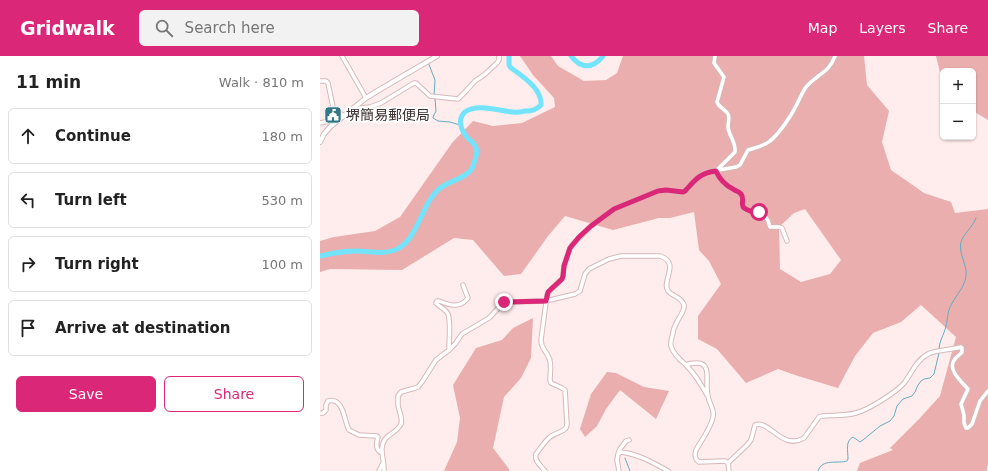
<!DOCTYPE html>
<meta charset="utf-8">
<style>
body{margin:0;font-family:"DejaVu Sans","Noto Sans JP",sans-serif;background:#f2f2f2;color:#222}
.controls{position:absolute;right:12px;top:12px;display:grid;overflow:hidden;border-radius:6px;box-shadow:0 1px 3px #0004}
.controls button{width:36px;height:36px;display:grid;place-items:center;padding:0;border:0;border-bottom:1px solid #e0e0e0;background:#fff;color:#222;font:20px sans-serif}
.stop{position:absolute;width:12px;height:12px;margin:-9px;border:3px solid #db2777;border-radius:50%;background:#fff}
.stop.end{background:#db2777;border-color:#fff;box-shadow:0 1px 4px #0008}
.list{margin:0;padding:0;list-style:none}
h2{display:flex;justify-content:space-between;align-items:center;height:52px;margin:0;padding:0 16px;font-size:17px}
h2 small{font-size:13px;font-weight:400;color:#767676}
.list li{display:grid;grid-template-columns:26px 1fr auto;gap:12px;align-items:center;box-sizing:border-box;height:56px;margin:0 8px 8px;padding:0 8px;border:1px solid #e0e0e0;border-radius:6px}
.list b{display:block;font-size:15px;white-space:nowrap}
.list em{font-size:13px;font-style:normal;color:#767676}
.actions{display:flex;gap:8px;padding:12px 16px}
.actions a{flex:1;padding:9px 0;border:1px solid #db2777;border-radius:6px;text-align:center;font-size:14px;color:#db2777}
.actions .main{background:#db2777;color:#fff}
.icon{flex:none;width:22px;height:22px;fill:none;stroke:currentColor;stroke-width:2;stroke-linecap:round;stroke-linejoin:round}
.map{position:relative;flex:none;width:668px;height:415px;overflow:hidden}
header{display:flex;align-items:center;gap:24px;box-sizing:border-box;height:56px;padding:0 20px;background:#db2777;color:#fff}
header strong{font-size:19px}
nav{display:flex;gap:22px;margin-inline-start:auto;font-size:14px}
.search{width:280px;height:36px;background:#f2f2f2;display:flex;align-items:center;gap:10px;box-sizing:border-box;padding:0 14px;border-radius:6px;color:#767676;font-size:15px}
main{display:flex}
aside{flex:1;background:#fff}
.map>svg:first-child{display:block}
.green{fill:#eaaeae;fill-rule:evenodd}
.lines{fill:none;stroke-linecap:round;stroke-linejoin:round}
.stream{stroke:#63adc0;stroke-width:1}
.river{stroke:#74e4fe;stroke-width:5}
.minor-casing{stroke:#d7b9b9;stroke-width:5.5}
.major-casing{stroke:#d7b9b9;stroke-width:6}
.minor{stroke:#fff;stroke-width:3.5}
.major{stroke:#fff;stroke-width:4}
.route{stroke:#db2777;stroke-width:5}
.labels{text-anchor:middle;dominant-baseline:central;stroke-width:4;stroke-linejoin:round;paint-order:stroke}
.poi-label{font-size:14px;fill:#3a2e2e;stroke:#fff;text-anchor:start}
</style>
<header>
<strong>Gridwalk</strong>
<div class="search"><svg class="icon" aria-label="search" viewBox="0 0 24 24"><circle cx="10" cy="10" r="6"/><path d="M15 15l6 6"/></svg>Search here</div>
<nav><a>Map</a><a>Layers</a><a>Share</a></nav>
</header>
<main>
<aside>
<h2>11 min<small>Walk · 810 m</small></h2>
<ul class="list">
<li><svg class="icon" aria-label="ahead" viewBox="0 0 24 24"><path d="M12 20V5M6 11l6-6 6 6"/></svg><div><b>Continue</b></div><em>180 m</em></li>
<li><svg class="icon" aria-label="left" viewBox="0 0 24 24"><path d="M17 20v-9H6M10 6l-5 5 5 5"/></svg><div><b>Turn left</b></div><em>530 m</em></li>
<li><svg class="icon" aria-label="right" viewBox="0 0 24 24"><path d="M7 20v-9h11M14 6l5 5-5 5"/></svg><div><b>Turn right</b></div><em>100 m</em></li>
<li><svg class="icon" aria-label="arrive" viewBox="0 0 24 24"><path d="M6 21V4h12l-3 4 3 4H6"/></svg><div><b>Arrive at destination</b></div></li>
</ul>
<div class="actions"><a class="main">Save</a><a>Share</a></div>
</aside>
<div class="map">
<svg width="668" height="415" viewBox="0 0 668 415">
<rect width="100%" height="100%" fill="#ffecec"/>
<path class="green" d="M200,0h31l7,10 26,15 22,-1 11,-7 6,-17h241l3,29 22,26 -7,31 9,28 33,23 27,9 4,11 33,-4v256l-1,2v4h-130l3,-8 33,-13 -3,-2 30,-30 20,-22 16,-59 -35,-32 -20,17 -28,11 -18,23 -17,32 -40,-12 -20,-7 -32,14 -29,-34 -19,-10v-23l23,-32 -12,-23 -10,-11 -5,-38 -24,6h-11l-46,12 -48,-14 -17,20 -27,38 -17,2 -31,-36 -19,-2 -52,32 -72,-1 -10,3v-31l14,-4 41,-6 25,-14 52,-74 21,-22 20,5 29,-3 33,-16 -1,-9 -21,-23zM485,153l36,51 -11,14 -29,8 -21,-13 -1,-42 15,-14z
M616,0h52v64l-15,-9v-40h-30v14z
M213,262l-2,40 -10,20 -17,19 -11,51 16,21v2h-65l13,-29 3,-24 -7,-33 23,-37 26,-8 11,-12z
M287,316l9,1 28,14 25,4 -13,28 -36,-29 -14,19 -9,17 -12,11 -5,-8 11,-35z"/>
<g class="lines">
<path class="stream" d="M108,6l7,18 -1,16
M115,43l1,12 -3,6v1l5,3 12,1 10,3
M619,294c0,-9 5,-15 7,-24 2,-7 1,-14 5,-21 4,-8 11,-15 14,-24 1,-5 2,-10 0,-15 -2,-8 -6,-16 -4,-24 2,-8 12,-15 15,-24
M305,402l5,13
M498,415c4,-13 20,-7 29,-10l1,-2c0,-8 -3,-18 5,-22l7,5 3,-2 17,-14 10,-5 4,-5 3,-10 6,-7 9,-3 3,-4 3,-7 3,-4 3,-2 6,-1 4,-4 5,-21"/>
<path class="river" d="M251,0c10,13 22,13 32,0
M0,200c12,-3 24,-5 36,-5 14,0 25,4 39,-1 23,-9 26,-46 44,-61 9,-8 23,-9 31,-18 3,-3 4,-8 5,-11 1,-4 3,-9 1,-12 -1,-5 -7,-8 -10,-12 -5,-7 -9,-17 -1,-24 12,-9 35,-1 48,0 4,1 8,0 12,-1 7,0 11,-1 16,-6 1,-17 -19,-29 -31,-38l-1,-2v-9"/>
<defs>
<path id="minor" d="M22,0l24,42
M395,0l-1,7 10,14 -7,25c2,6 8,7 11,12 2,3 0,9 0,13 1,10 8,14 7,25l-18,18
M0,25h6l2,2 5,24 1,2 10,7
M33,53l17,-2 11,-4 33,-20h2l14,13 28,3 8,-8 9,-10 9,-6 13,-12 2,-3v-4
M0,67l19,-4
M396,115c3,7 9,14 17,18 2,2 6,2 8,5 4,4 -2,11 3,15 7,5 17,0 23,10 2,2 2,6 3,8h9l3,1 5,13
M129,294c0,-9 2,-28 -1,-36 -2,-5 -9,-7 -12,-11l1,-2h2c10,4 21,8 29,-3l-5,-13
M366,309c9,9 15,19 21,30
M0,357h3l3,-3v-5l2,-4c16,-4 16,20 21,29l10,5 18,1 1,1c-2,6 -3,13 4,16
M298,398l2,-5 6,-8 3,-1
M408,407l19,-18 4,-5 4,-15c14,-6 27,26 49,13l15,-21 3,-1c11,-1 23,0 34,-3 12,-3 41,-21 49,-31 7,-10 12,-22 23,-28 6,-4 23,-4 33,-7l1,1v4c-2,3 -5,4 -7,7 -9,10 7,23 13,30l-7,15 3,11v8l2,5h2l4,-4 8,-23 8,-10
M408,407l1,8
M59,415l4,-8
M64,415c1,-11 -7,-24 3,-34 5,-4 11,-7 14,-13 2,-6 -2,-12 -3,-19 0,-3 0,-6 0,-9l3,-4 14,-4 3,-1 4,-5 14,-22 13,-10 6,-6 7,-10 27,-16 15,-16 42,-1 29,-7 5,-3 5,-17 4,-5 20,-10 12,-3h39c21,7 1,25 8,35 4,5 14,6 16,14 1,6 -5,12 -7,17 -2,4 -4,7 -4,11 -1,4 -3,9 -2,13 2,8 9,14 15,19 4,-2 6,-2 10,-2 13,-1 11,12 11,21 0,4 0,8 1,12 1,8 7,13 5,21 -2,11 -12,24 -17,33 -2,6 -1,9 3,12l26,-1 3,2
M225,415c-4,-5 -11,-10 -9,-17 4,-5 9,-13 14,-17 6,-5 17,-5 17,-13l-2,-34 -3,-2 -11,-5 -1,-3c0,-7 2,-16 -1,-22 -3,-8 -8,-9 -8,-18l6,-45 4,-6 11,-10 1,-3 1,-10 6,-18 2,-3 19,-19 23,-17 45,-18 7,-1 17,2 2,-1 16,-16 6,-3 29,-5 4,-2 8,-15c7,-2 16,-4 22,-9 9,-7 21,-25 26,-35 3,-6 6,-13 10,-19 10,-12 24,-15 29,-31
M299,415l-2,-11 1,-6 3,-2c17,2 33,11 47,19"/>
<path id="major" d="M0,86l4,-8 6,-7 36,-29 13,-8 58,-34"/>
</defs>
<use href="#minor" class="minor-casing"/>
<use href="#major" class="major-casing"/>
<use href="#minor" class="minor"/>
<use href="#major" class="major"/>
</g>
<g class="lines">
<path class="route" d="M184,246l42,-1 2,-9 14,-13 1,-3 1,-10 6,-18 9,-11 12,-11 23,-17 44,-18 8,-1 17,2 2,-1c11,-12 15,-18 31,-20 3,7 9,14 17,18 2,2 6,2 8,5 4,4 -1,11 3,14 4,3 11,4 15,4"/>
</g>
<defs>
<symbol id="civic-square" viewBox="-11 -11 22 22"><rect x="-9" y="-9" width="18" height="18" rx="4" fill="#337786" stroke="#fff"/><path d="M-.6-6.5H3V-4.5H.6V-3L4-1V1h2V6H-6V1h2V-1L-.6-3ZM-1.2 2.5V6h2.4V2.5Z" fill="#fff"/></symbol>
</defs>
<g fill-rule="evenodd">
<use href="#civic-square" x="3" y="49" width="20" height="20"/>
</g>
<g class="labels">
<g class="poi-label">
<text x="26" y="59">堺簡易郵便局</text>
</g>
</g>
</svg>
<div class="controls">
<button>+</button>
<button>−</button>
</div>
<div class="stop" style="left:439px;top:156px"></div>
<div class="stop end" style="left:184px;top:246px"></div>
</div>
</main>
